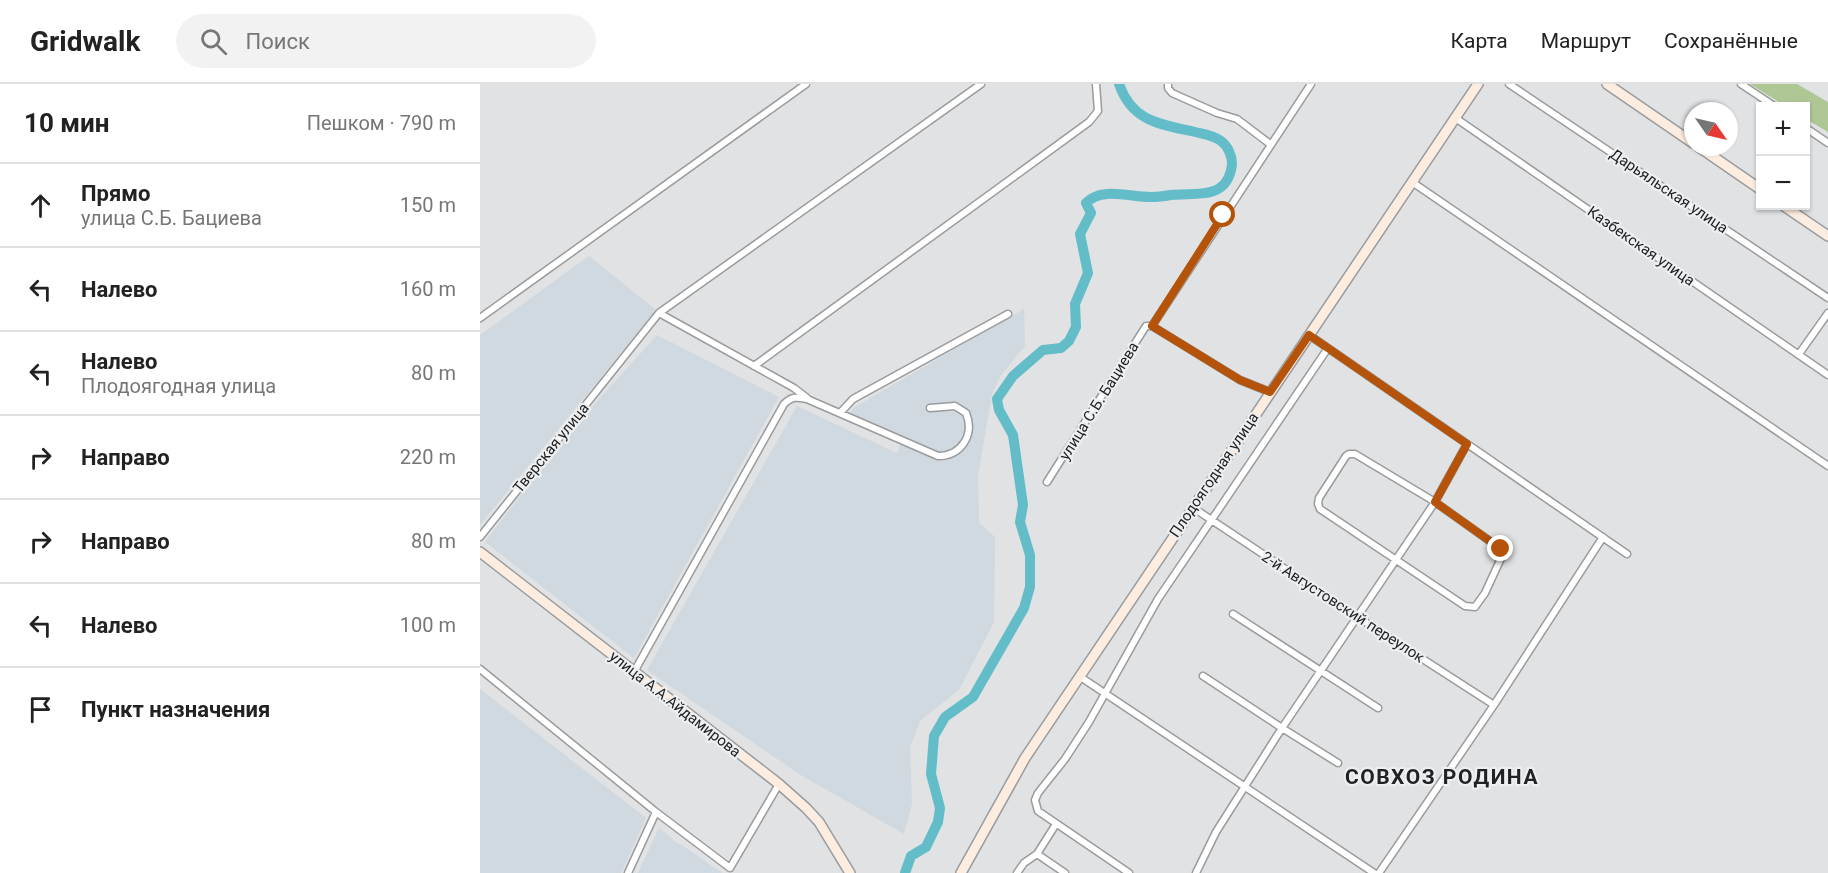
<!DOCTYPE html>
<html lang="ru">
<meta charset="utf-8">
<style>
body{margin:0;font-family:Roboto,sans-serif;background:#f2f2f2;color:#222}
.controls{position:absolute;right:18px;top:18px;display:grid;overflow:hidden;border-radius:0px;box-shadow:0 2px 4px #0004}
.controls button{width:54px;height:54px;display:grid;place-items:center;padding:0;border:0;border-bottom:2px solid #e0e0e0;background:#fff;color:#222;font:30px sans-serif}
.compass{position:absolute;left:1204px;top:18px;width:54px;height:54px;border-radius:50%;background:#fff;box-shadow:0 2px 4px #0004;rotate:124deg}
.stop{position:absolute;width:18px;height:18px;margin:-14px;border:4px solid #b45309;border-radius:50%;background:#fff}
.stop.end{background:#b45309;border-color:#fff;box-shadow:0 2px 6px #0008}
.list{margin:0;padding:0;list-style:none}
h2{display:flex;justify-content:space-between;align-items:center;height:78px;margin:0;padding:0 24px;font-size:26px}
h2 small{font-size:20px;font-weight:400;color:#767676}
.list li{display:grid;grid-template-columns:39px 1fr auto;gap:18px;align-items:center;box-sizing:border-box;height:84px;padding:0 24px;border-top:2px solid #e0e0e0}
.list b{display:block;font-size:22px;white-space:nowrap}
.list p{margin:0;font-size:20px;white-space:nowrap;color:#767676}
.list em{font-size:20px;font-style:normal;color:#767676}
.icon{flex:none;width:33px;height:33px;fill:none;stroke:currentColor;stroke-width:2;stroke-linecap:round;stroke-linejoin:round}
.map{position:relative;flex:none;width:1348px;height:789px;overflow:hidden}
header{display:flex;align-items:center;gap:36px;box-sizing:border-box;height:84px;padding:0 30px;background:#fff;border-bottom:2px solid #e0e0e0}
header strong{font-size:28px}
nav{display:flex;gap:33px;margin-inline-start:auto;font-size:21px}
.search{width:420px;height:54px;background:#f2f2f2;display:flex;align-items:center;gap:15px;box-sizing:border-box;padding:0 21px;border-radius:33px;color:#767676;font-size:22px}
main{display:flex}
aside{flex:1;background:#fff}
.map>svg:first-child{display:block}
.built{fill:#d0d8e0}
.green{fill:#afc795}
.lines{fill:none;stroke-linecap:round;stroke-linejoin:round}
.river{stroke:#63bdc9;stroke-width:10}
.street-casing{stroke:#999b9d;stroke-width:9}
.secondary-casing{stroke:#999b9d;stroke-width:12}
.street{stroke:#fff;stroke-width:6}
.secondary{stroke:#fdede0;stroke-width:9}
.route{stroke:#b45309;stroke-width:8}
.labels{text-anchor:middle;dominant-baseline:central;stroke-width:4.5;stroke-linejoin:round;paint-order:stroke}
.street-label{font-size:15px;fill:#212223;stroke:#edeff1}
.district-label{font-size:21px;font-weight:bold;letter-spacing:1.5px;fill:#212223;stroke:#edeff1}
</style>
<header>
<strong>Gridwalk</strong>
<div class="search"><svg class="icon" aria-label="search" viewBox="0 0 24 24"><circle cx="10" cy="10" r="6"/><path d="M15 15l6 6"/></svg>Поиск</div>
<nav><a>Карта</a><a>Маршрут</a><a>Сохранённые</a></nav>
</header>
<main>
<aside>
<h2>10 мин<small>Пешком · 790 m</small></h2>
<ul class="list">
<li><svg class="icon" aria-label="ahead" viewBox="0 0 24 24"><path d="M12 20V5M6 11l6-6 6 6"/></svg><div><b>Прямо</b><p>улица С.Б. Бациева</p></div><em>150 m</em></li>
<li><svg class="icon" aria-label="left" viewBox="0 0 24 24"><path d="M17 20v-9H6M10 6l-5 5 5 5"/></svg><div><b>Налево</b></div><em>160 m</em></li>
<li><svg class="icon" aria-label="left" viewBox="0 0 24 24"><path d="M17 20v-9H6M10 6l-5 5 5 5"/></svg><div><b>Налево</b><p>Плодоягодная улица</p></div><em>80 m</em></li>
<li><svg class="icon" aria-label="right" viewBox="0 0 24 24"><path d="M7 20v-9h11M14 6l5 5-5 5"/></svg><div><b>Направо</b></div><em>220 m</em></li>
<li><svg class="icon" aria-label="right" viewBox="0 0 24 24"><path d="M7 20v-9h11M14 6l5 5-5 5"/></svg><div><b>Направо</b></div><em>80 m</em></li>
<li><svg class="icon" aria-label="left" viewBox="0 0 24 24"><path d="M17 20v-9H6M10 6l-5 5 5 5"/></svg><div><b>Налево</b></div><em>100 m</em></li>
<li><svg class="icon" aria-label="arrive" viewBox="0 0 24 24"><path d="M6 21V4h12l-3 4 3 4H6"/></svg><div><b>Пункт назначения</b></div></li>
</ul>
</aside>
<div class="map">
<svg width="1348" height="789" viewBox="0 0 1348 789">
<rect width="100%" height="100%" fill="#e0e2e4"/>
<path class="built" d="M109,172l67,54 -176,215v-190z
M544,225l1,37 -24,29 -9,19 -14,82 1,47 16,14 -1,85 -35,68 -38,30 -11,27 2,57 -8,30 -105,-60 -152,-104 150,-264 100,47 6,-15 -53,-23 3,-7z
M177,251l122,62 -145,261 -149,-116 86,-112z
M0,605l166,129 -25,55h-141z
M179,744l13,10 1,3 9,4 40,28h-84z"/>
<path class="green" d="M1270,0h47l31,18v30l-22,-13v-13h-21z"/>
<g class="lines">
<path class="river" d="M425,789l6,-17 15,-9 12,-25 2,-14 -9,-34 3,-38 11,-19 28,-20 51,-89 6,-21v-32l-10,-33 3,-17 -10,-70 -14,-25 -2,-11 16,-23 30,-26 18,-2 8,-7 7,-14 -1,-23 13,-31 -8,-39 11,-21 -5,-10c16,-17 47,-5 66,-6 6,0 13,-1 19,-2 25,-3 57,6 61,-31 0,-8 -4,-18 -11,-23 -8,-6 -18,-7 -26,-9 -35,-8 -63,-10 -76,-48"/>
<defs>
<path id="street" d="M688,0v4l4,5 45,20 20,6 33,25
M1029,0l319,214
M1261,0l33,22
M974,33l374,258
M1326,44l22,15
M932,98l416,284
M179,229l135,75 13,10
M0,234l326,-234
M672,242l88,54 30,12
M829,251l318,219
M1319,270l29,-41
M274,282l335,-244 9,-11 -2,-27
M360,329l13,-14 155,-85
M869,370h6l80,48 66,47 2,5 -18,39 -10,14 -10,-1 -145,-97 -2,-5 1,-6 27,-42z
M567,398l99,-156h6l159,-242
M712,423l164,109 138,89
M0,453l179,-224 322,-229
M753,530l145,94
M0,585l176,143 74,56 49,-84
M154,588l150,-268c8,-8 13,-7 23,-5l131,57c23,0 37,-21 28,-43l-11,-7 -25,2
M599,592l295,197
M858,679l-56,-35 153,-226 32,-58
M557,770l28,19
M148,789l28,-61
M537,789l7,-10 13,-9 19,-30
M649,789l-91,-62 -3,-11 3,-7 27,-34 24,-37 69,-123 170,-251
M716,789l20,-41 66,-104 -79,-52
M899,789l115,-168 109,-168"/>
<path id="secondary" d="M1127,0l86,59
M1219,63l61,42
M1304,122l44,30
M0,468l299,232 27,24 13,14 31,51
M481,789l64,-115 453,-674"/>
</defs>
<use href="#street" class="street-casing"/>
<use href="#secondary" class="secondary-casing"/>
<use href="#street" class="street"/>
<use href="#secondary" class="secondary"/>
</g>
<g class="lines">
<path class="route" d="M743,131l-71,111 88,54 30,12 39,-57 158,109 -32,58 66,47"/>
</g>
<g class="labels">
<g class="street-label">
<text transform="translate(1189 107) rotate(34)">Дарьяльская улица</text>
<text transform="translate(1161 162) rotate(35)">Казбекская улица</text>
<text transform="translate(619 317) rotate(-58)">улица С.Б. Бациева</text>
<text transform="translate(71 364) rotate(-51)">Тверская улица</text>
<text transform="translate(734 391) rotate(-56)">Плодоягодная улица</text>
<text transform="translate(863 523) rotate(33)">2-й Августовский переулок</text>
<text transform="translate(195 620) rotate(38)">улица А.А.Айдамирова</text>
</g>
<g class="district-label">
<text x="962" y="693">СОВХОЗ РОДИНА</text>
</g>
</g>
</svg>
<div class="controls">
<button>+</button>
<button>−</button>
</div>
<svg class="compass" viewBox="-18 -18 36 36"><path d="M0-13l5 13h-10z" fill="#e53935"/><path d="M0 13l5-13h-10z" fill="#767676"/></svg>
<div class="stop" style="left:743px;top:131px"></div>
<div class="stop end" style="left:1021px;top:465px"></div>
</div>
</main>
